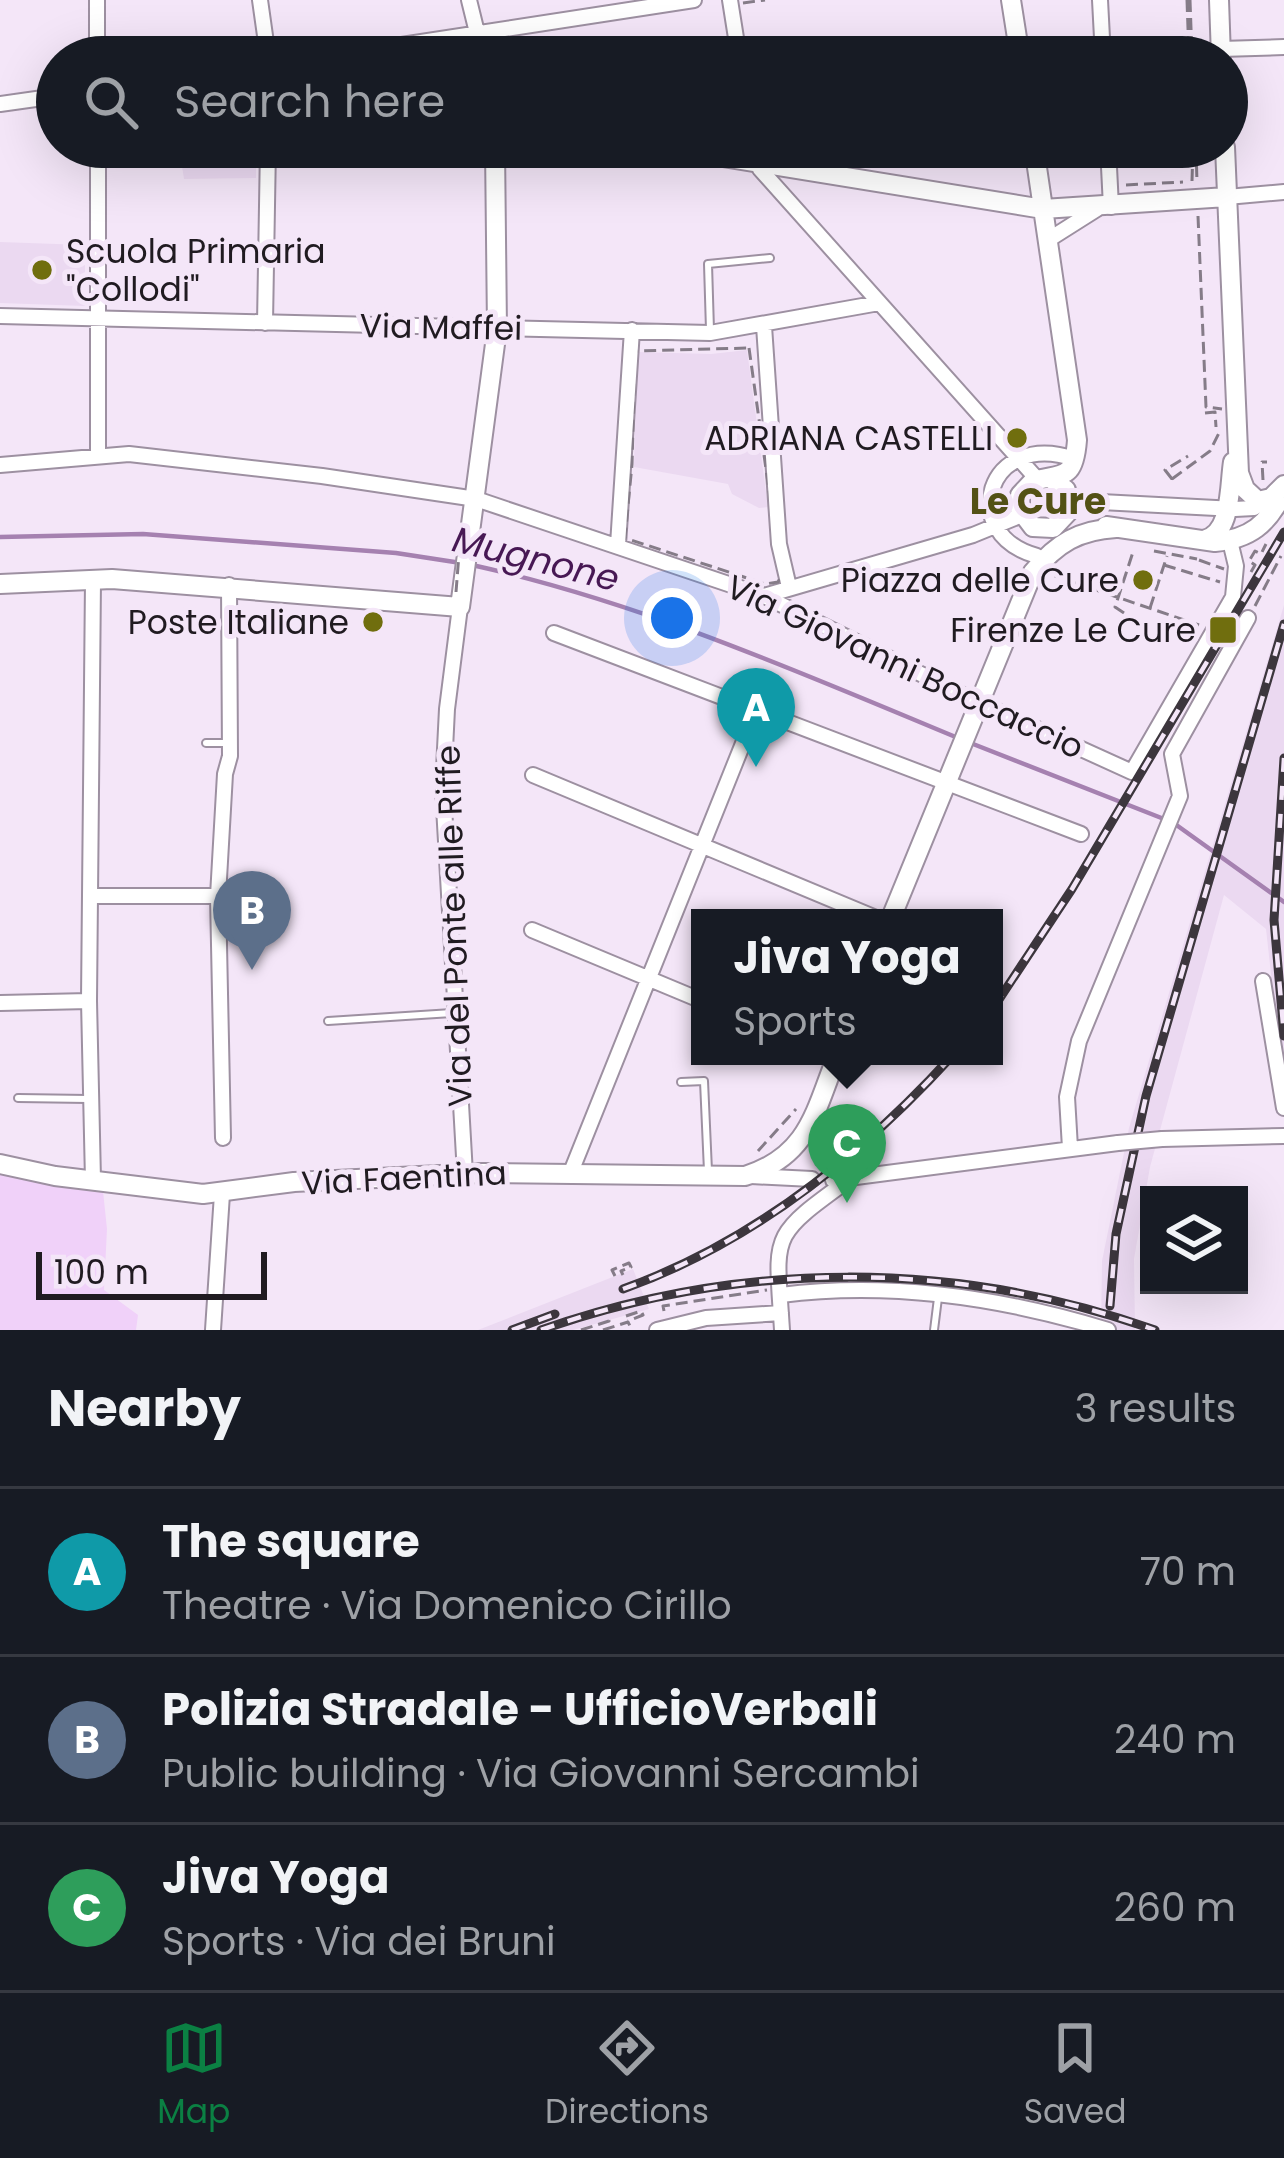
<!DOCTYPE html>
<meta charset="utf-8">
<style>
body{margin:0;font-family:Poppins,sans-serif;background:#242831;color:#f1f3f6}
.controls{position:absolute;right:36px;bottom:36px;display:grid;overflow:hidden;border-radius:0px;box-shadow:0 12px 48px #0002}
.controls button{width:108px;height:108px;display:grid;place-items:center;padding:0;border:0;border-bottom:3px solid #363941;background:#171b24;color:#f1f3f6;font:60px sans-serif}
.scale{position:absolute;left:36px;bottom:30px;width:231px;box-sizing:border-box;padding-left:12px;border:6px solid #201b21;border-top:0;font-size:33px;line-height:42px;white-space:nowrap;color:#201b21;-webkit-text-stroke:9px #f4e6f8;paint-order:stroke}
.you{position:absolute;left:672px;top:618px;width:42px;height:42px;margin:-30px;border:9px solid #fff;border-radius:50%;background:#1a73e8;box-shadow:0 0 0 18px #1a73e833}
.badge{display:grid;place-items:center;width:78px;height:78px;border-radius:50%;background:#0b8043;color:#fff;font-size:39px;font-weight:700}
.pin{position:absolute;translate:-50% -99px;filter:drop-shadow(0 3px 6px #0008)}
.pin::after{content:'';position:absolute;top:63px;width:42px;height:36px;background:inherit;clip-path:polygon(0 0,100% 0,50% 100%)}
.popup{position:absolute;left:691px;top:909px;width:312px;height:156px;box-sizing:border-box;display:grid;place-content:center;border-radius:0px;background:#171b24;filter:drop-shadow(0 3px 9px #0005);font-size:39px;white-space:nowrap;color:#9ea1a6}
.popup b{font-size:45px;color:#f1f3f6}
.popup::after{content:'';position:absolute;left:50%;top:100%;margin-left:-24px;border:24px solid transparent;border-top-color:#171b24}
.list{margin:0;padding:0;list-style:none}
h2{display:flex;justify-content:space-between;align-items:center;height:156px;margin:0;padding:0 48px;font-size:51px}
h2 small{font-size:39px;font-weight:400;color:#9ea1a6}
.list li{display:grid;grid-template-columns:78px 1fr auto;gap:36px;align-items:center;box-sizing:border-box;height:168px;padding:0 48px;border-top:3px solid #363941}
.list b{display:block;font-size:45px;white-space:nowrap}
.list p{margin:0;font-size:39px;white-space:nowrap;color:#9ea1a6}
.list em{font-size:39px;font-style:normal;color:#9ea1a6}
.icon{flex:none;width:66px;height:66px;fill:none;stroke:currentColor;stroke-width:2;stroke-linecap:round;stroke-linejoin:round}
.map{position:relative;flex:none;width:1284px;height:1330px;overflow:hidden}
.search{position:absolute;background:#171b24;box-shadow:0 12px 48px #0002;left:36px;right:36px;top:36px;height:132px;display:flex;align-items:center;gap:30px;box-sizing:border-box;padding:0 42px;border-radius:66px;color:#9ea1a6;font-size:45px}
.sheet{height:660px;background:#171b24}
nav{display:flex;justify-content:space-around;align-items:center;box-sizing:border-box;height:168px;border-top:3px solid #363941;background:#171b24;font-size:33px;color:#9ea1a6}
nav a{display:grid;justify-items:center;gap:6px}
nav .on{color:#0b8043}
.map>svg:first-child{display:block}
.built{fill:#ebd9f1}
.green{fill:#f0d1f9}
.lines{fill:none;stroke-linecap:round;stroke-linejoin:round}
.stream{stroke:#a581b0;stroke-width:4.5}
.lane-casing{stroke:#9d90a1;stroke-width:10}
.street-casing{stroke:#9d90a1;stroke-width:18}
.secondary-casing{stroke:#9d90a1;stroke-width:22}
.path{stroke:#857c88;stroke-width:3;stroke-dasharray:12 6;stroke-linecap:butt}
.lane{stroke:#fff;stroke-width:6}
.street{stroke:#fff;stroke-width:14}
.secondary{stroke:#fff;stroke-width:18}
.rail-casing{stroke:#3c363d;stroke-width:9}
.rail{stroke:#f4e6f8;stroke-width:4.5;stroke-dasharray:14;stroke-linecap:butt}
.street-bridge-casing{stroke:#9d90a1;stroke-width:18;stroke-linecap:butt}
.path-bridge{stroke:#857c88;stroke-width:3;stroke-dasharray:12 6;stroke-linecap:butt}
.street-bridge{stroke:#fff;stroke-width:14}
.poi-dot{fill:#706e0e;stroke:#f4e6f8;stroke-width:4.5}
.labels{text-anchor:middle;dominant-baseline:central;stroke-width:10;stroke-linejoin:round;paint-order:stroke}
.poi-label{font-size:33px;fill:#201b21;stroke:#f4e6f8;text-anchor:end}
.street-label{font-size:33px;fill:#201b21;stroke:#f4e6f8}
.neighbourhood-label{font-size:36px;font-weight:bold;fill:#535115;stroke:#f4e6f8}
.water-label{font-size:36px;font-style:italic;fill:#471854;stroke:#f4e6f8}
</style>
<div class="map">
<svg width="1284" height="1330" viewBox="0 0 1284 1330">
<rect width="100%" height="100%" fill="#f4e6f8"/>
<path class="built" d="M179,147h77v31l-72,1z
M0,242l85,3v61l-85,-3z
M747,350l21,157 -9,1 -27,-14 -4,-10 -94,-17 3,-115 74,2z
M1284,605v486l-18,-162 -42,-34 -74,272 -16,92 1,71h-34l1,-69 27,-133z
M633,1269l16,40 -76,21h-95z"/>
<path class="green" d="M0,1172l103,19 4,38 -3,61 34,25 -2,15h-136z"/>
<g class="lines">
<path class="stream" d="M0,537l143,-3 253,19 65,10
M472,565c168,37 327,107 486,173
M968,742l196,77
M1175,824l109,78"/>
<defs>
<path id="lane" d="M710,330l-2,-66 62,-6
M206,743h20
M328,1021l124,-8
M681,1082l23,-1 4,90
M18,1098l70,1
M934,1330l4,-32"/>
<path id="street" d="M97,0v57
M260,0l8,57
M469,0l14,57
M730,0l9,57
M1100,0l3,57
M1221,49l63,-2
M323,57l371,-57
M0,104l57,-8
M98,147v307
M752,147l8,22 277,310
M1108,147l3,60
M1227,197l57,-5
M1048,240l49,-31
M0,316l710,17 169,-30
M265,323l3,-176
M764,326l15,218 10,43
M0,465l129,-11 193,22 154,23 288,97 207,103 161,73 101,-175 3,-31 -6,-25
M1069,496l32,6 134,7 19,-1 12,-7
M618,545l14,-215
M1037,556c-81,-22 -50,-127 37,-97
M764,596l209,-61 49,-20
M460,607l-13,102 -4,80 22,385
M554,633l527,201
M533,775l343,143
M91,896h127
M532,930l168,70
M1263,981l21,127
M0,1003l89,-2
M223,1138l-5,-242 7,-122 5,-18 -1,-171
M1162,1139l122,-3
M1070,1148l-3,-51 12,-56 101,-245 -8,-42 76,-136
M571,1172l185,-461
M751,1176l61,3
M93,1180l-4,-179 4,-421
M833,1180l285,-37
M781,1295c109,-14 222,3 327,35
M213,1330l9,-136
M657,1330l49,-12 75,-5
M782,1330c-6,-96 -14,-92 65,-149"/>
<path id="secondary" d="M1011,0l9,57
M1219,0l2,57
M661,147l382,62 184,-12
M1034,147l43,293c-3,41 -14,33 -44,41l-13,14v15l13,17 20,1 16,-17 -3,-21 -13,-10
M1225,147l14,326 6,16 13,12 13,-3 13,-13
M1106,526l109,16c35,-3 53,-18 68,-49
M1203,540c29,-5 26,-53 30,-78
M0,584l112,-5 348,28 37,-278 -2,-182
M891,918l142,-346c24,-29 46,-42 83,-44
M0,1164l55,12 148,18 91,-12 188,-9 263,3c64,-20 70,-65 92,-120"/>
</defs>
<use href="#lane" class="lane-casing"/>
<use href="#street" class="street-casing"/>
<use href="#secondary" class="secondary-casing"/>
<path class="path" d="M1187,0l2,57
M1190,0l2,57
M743,3l22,-3
M285,54l26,-4
M1196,147l1,36
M1192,181l1,-34
M1126,185l57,-3
M1198,216l8,191 16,2
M749,348l32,228 -3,6 -13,2 -140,-46 7,-74 3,-113z
M1205,413l10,-1 1,15
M1172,479l38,-28 10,-20
M1172,479l-7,-9 23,-14
M1263,480l-1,-18h5
M1154,551l43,8
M1199,560l25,9
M1164,565l56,17
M1251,572l4,-7 -6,-4 6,-10 6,3 5,-10
M1055,576l144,49
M1255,606l26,-50
M1150,608l17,-52
M1124,613l-9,-6 19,-58
M808,1056l10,4
M758,1151l38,-42
M817,1166l4,-26
M615,1276l-3,-6 17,-7 2,4 -10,4 2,4
M664,1311l-1,-5 104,-16
M626,1316l15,-5 2,4 -15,6
M581,1330l28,-9 -1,-2
M603,1330l25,-8 4,8"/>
<use href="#lane" class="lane"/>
<use href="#street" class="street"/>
<use href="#secondary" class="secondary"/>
<defs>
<path id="rail" d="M1284,758l-10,162 10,116
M994,1007l78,-118 212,-357
M623,1289c129,-46 237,-132 329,-233
M1110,1306l6,-72 30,-138 138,-472
M512,1330l43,-16
M541,1330c199,-70 414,-71 614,0"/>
</defs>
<use href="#rail" class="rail-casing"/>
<use href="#rail" class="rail"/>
<defs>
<path id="street-bridge" d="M1118,1143l44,-4"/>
</defs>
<use href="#street-bridge" class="street-bridge-casing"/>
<path class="path-bridge" d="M456,592l4,-51"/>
<use href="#street-bridge" class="street-bridge"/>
</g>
<g class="poi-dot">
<circle cx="42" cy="270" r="12"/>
<circle cx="1017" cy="438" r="12"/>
<circle cx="1143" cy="580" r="12"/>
<circle cx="373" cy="622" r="12"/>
<rect x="1208" y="615" width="30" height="30" rx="6"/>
</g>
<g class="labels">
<g class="poi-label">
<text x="66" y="251" text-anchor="start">Scuola Primaria<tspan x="66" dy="38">"Collodi"</tspan></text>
<text x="993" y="438">ADRIANA CASTELLI</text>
<text x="1119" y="580">Piazza delle Cure</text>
<text x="349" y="622">Poste Italiane</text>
<text x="1196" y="630">Firenze Le Cure</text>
</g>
<g class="street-label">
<text transform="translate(441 327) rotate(1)">Via Maffei</text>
<text transform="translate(905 667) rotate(25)">Via Giovanni Boccaccio</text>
<text transform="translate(454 926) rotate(-92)">Via del Ponte alle Riffe</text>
<text transform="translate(404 1178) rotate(-3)">Via Faentina</text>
</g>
<g class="neighbourhood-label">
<text x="1038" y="501">Le Cure</text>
</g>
<g class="water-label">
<text transform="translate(536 559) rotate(14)">Mugnone</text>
</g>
</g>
</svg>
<div class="controls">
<button><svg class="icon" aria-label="layers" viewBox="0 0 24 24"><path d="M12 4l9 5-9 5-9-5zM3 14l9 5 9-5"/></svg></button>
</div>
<div class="scale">100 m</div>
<div class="you"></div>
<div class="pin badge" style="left:756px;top:767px;background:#0f9aa8">A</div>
<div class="pin badge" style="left:252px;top:970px;background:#5c6f8a">B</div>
<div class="pin badge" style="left:847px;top:1203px;background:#2e9e5b">C</div>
<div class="popup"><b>Jiva Yoga</b>Sports</div>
<div class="search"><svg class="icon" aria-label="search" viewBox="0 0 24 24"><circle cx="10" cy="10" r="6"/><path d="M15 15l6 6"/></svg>Search here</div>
</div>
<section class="sheet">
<h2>Nearby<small>3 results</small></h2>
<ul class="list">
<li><span class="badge" style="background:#0f9aa8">A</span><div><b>The square</b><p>Theatre · Via Domenico Cirillo</p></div><em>70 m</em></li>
<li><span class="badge" style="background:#5c6f8a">B</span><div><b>Polizia Stradale - UfficioVerbali</b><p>Public building · Via Giovanni Sercambi</p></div><em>240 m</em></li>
<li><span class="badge" style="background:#2e9e5b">C</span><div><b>Jiva Yoga</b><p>Sports · Via dei Bruni</p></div><em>260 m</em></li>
</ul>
</section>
<nav>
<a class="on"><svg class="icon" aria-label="map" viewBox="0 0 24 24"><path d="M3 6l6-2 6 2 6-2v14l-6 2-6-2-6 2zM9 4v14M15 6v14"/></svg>Map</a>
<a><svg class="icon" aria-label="directions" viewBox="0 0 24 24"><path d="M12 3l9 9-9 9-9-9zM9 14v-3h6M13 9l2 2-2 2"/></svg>Directions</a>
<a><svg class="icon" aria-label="saved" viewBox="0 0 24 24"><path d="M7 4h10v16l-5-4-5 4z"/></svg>Saved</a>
</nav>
